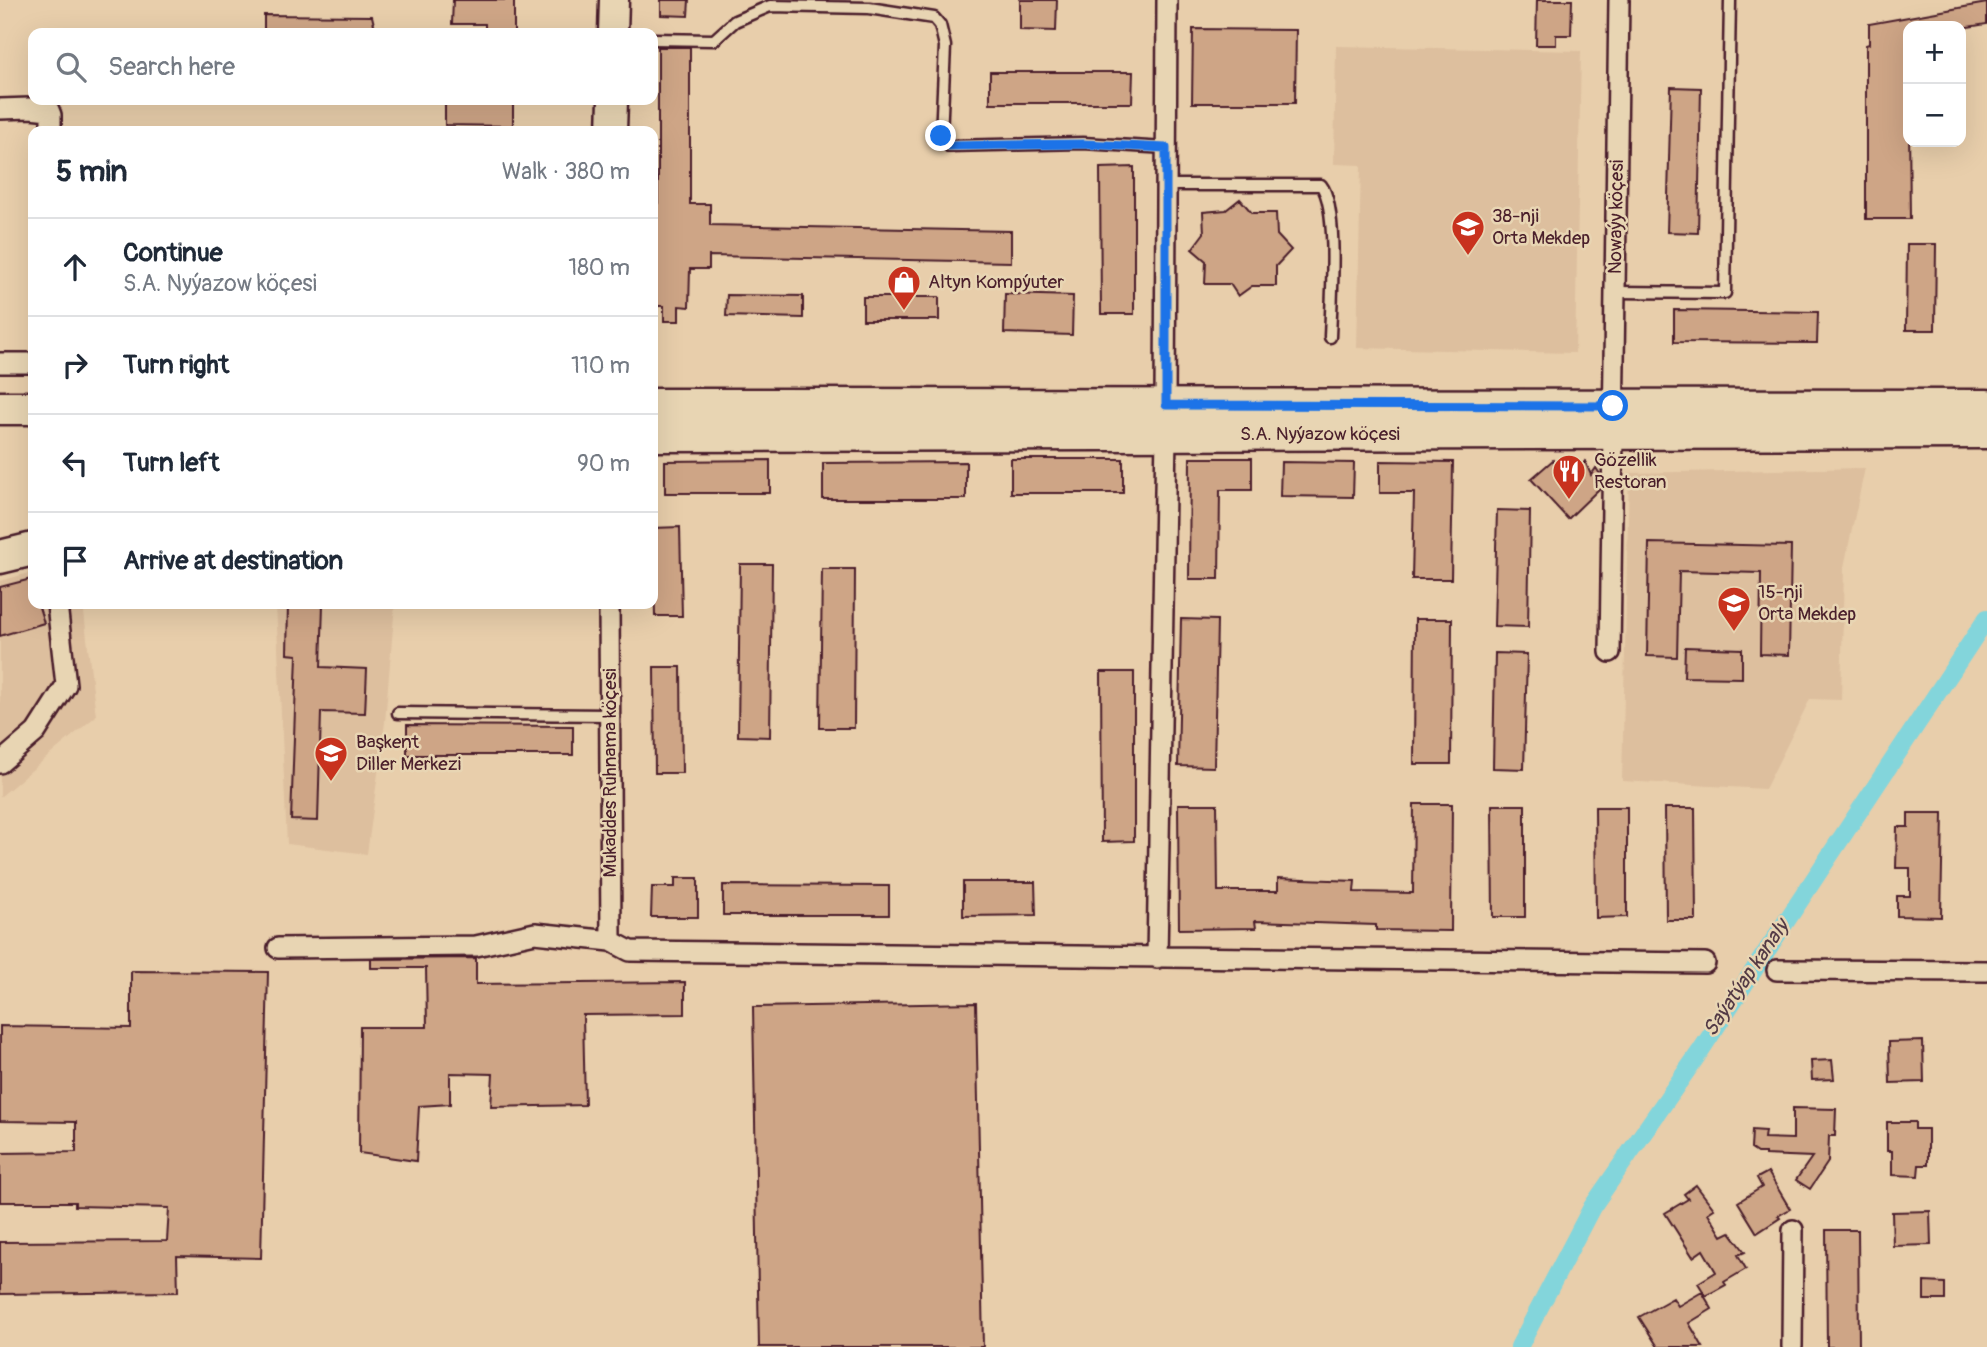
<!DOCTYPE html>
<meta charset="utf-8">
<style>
body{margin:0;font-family:Pangolin,sans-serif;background:#f2f2f3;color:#1f2937}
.controls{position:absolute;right:21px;top:21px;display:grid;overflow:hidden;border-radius:14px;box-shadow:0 7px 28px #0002}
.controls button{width:63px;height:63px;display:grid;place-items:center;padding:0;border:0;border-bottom:2px solid #e0e1e3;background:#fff;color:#1f2937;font:35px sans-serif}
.stop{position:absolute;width:21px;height:21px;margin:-16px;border:5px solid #1a73e8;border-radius:50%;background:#fff}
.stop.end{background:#1a73e8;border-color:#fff;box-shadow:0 2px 7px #0008}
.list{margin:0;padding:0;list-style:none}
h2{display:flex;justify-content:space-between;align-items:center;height:91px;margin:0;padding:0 28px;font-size:30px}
h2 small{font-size:23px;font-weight:400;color:#747a83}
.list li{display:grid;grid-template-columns:46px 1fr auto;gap:21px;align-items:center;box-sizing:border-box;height:98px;padding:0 28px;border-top:2px solid #e0e1e3}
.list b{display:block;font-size:26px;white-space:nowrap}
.list p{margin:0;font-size:23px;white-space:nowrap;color:#747a83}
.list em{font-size:23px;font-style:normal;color:#747a83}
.icon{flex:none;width:38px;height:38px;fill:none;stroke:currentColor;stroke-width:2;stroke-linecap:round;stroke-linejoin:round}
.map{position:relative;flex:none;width:1987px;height:1347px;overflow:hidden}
.search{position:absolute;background:#fff;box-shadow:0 7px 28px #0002;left:28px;top:28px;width:630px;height:77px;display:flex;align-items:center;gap:18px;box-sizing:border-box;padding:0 24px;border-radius:14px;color:#747a83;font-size:26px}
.panel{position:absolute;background:#fff;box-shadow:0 7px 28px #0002;left:28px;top:126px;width:630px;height:483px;border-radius:14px}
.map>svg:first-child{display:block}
.built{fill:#ddbf9e}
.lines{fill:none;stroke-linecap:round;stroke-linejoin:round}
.canal{stroke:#83d5db;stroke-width:18}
.building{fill:#cea586;stroke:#4a1f2b;stroke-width:2}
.lane-casing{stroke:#4a1f2b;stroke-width:15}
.street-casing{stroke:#4a1f2b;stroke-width:24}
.secondary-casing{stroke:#4a1f2b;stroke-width:33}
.primary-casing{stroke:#4a1f2b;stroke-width:37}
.lane{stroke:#e8d5b3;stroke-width:10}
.street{stroke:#e8d5b3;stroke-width:19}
.secondary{stroke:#e8d5b3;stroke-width:28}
.primary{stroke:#e8d5b3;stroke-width:32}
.route{stroke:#1a73e8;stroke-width:9}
.labels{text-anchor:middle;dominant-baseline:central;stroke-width:5;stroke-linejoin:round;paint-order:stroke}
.poi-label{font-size:19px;fill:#4a1f2b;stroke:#e8d5b3;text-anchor:start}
.street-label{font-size:19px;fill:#4a1f2b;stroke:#e8d5b3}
.water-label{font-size:21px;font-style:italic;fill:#533a45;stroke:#e8d5b3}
</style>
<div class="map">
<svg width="1987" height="1347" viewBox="0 0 1987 1347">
<rect width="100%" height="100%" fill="#e8ceab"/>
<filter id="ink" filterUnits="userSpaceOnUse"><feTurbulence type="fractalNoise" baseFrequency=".0143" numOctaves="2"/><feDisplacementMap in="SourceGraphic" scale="14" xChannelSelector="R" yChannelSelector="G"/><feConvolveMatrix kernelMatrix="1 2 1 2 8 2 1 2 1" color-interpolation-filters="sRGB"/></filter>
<g filter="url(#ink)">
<path class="built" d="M1336,46l245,5 -6,302 -218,-5 4,-183 -27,-1z
M1865,468l-21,99 -3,133 -31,-1 -45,90 -143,-8 7,-308z
M33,572v32h50l13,112 -96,81v-216z
M276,604h119l-10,118 -18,132 -80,-10z"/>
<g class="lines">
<path class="canal" d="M1519,1347l73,-140 107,-154 288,-435"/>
</g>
<path class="building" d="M453,0h61v33h-29v-9h-33z
M661,0h28l-1,16 -27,-1z
M1020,0h37l-1,31 -36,-1z
M1537,0h35l-1,35h-15v10h-20z
M1987,3v21l-26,4v-2h-53l2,193h-44v-174l3,-1v-20z
M264,15l108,1 4,17h-112z
M1193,29l103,1 -1,73h-103z
M658,47h32v157h20v21l301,6v31l-302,-6v13h-19l-1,38 -10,-1v15h-15v-15h-11v-103h5z
M990,72h143l-1,31h-142z
M1671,87l30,1 -3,145 -31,-1z
M445,100h68v26l-68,-1z
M1134,167v147h-33l-1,-146z
M1240,199l12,14h24l1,22 14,15 -15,16v20h-24l-14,10 -8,-12h-25l1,-23 -14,-12 12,-16 -1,-21 23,-2z
M1907,244h29l-1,86h-29z
M1005,294l68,2 -1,39 -68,-2z
M727,295l76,1v22l-77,-2z
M863,297h76v23h-76z
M1674,310l144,2 -1,31 -143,-1z
M1190,458h62v32h-32l-1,89h-30z
M1011,459h112v34h-112z
M770,460v33h-105v-32z
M1553,460l6,10 10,-9 9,10 7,-10 6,14 5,-7 4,6v14l-32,31 -37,-40z
M1380,461l73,1 -2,117h-39l2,-86h-34z
M966,462v37h-143v-36z
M1281,462l73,1 -1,34 -73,-1z
M1497,510l33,1 -2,116 -34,-1z
M680,527l2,89h-27l-2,-88z
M1649,543l142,3 -2,109 -29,-1 1,-81 -82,-2 -2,86 -30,-1z
M740,564h32l-2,173 -32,-1z
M822,569h33l-1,159h-34z
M31,579l2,25h5l6,19 -44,13v-49z
M288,604h35l-2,63 46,2 -2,44 -44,-1 -3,109 -27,-1 6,-165 -10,-1z
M1181,619l36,1 -3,147 -36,-1z
M1415,619h37l-1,145h-37z
M1685,647l57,2v29l-58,-1z
M1495,653l32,1 -3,115 -31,-1z
M654,667h27l1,106h-27z
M1101,672h33v169l-32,1z
M407,725l166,1v29h-166z
M1178,804h39l1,87h60v-13l77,3 -1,11 59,1 1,-89h38l-1,127 -75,-1v-5l-121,-4 1,7 -77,1z
M1492,805h33v112h-32z
M1595,807h32v110l-31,1z
M1665,808h30l1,112h-30z
M1908,813h35l-2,104 -44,-1v-20h13v-28h-14l1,-41h11z
M675,878h23v39h-47l1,-30h23z
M963,882h72l1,33 -73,1z
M723,885l166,1v29h-166z
M476,958v26l209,-2v32l-102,1 2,90 -94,2 2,-33 -43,-1v31l-31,2 -3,55 -57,-8 1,-126h67l-1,-59h-55v-9z
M131,971l137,1 -7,286 -84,-2 1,36 -178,2v-52l167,-1 2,-33 -94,-2v-4h-75v-49l76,-1v-30l-76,-1v-95l131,2z
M976,1003l7,344h-224l-6,-340z
M1923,1041l1,41 -34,1 -1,-41z
M1832,1060l2,19 -22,1 -1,-19z
M1793,1108l43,1 -1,27h-6l-1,26 -18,27 -14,-9 16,-23 -47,-2v-2h-8l-6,-4 1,-19 13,1 -1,7 29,1z
M1887,1122h28v7h13v36h-9l-1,11 -26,-1v-24h-5z
M1768,1172l22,37 -12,7 2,2 -23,15 -19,-31 24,-15 -5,-9z
M1696,1185l18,24 -6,4 14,23 8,-4 15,20 -7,3 8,14 -22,13 2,3 -20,11 -8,-13 18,-11 -13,-22 -10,7 -28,-44 23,-14 -4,-5z
M1930,1211l1,34 -38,1 -1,-34z
M1826,1230h32l1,117h-32z
M1924,1282l21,1v17h-21z
M1702,1292l10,17 -23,14 14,24h-45l-19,-30 34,-19 5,8z"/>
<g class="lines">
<defs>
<path id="lane" d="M653,39l61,1 21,-19 35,-15 99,2 65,10 6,7 5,21 -4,90 8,10 134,-3 83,5
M1166,185h155c18,23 10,119 9,152
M1615,292l110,1 5,-293
M398,713l212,2"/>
<path id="street" d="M0,109l30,-1 19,2 2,5v16
M0,363h33
M1165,406l2,-406
M609,604l2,337
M1610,652l9,-652
M0,763l36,-31 30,-47 -9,-81
M278,948l198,-2 59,-13 76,8 19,10 1075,12
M1157,958l9,-524
M1777,970l210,1
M1792,1347l1,-117"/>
<path id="secondary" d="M613,33l1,-33
M612,131l1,-31"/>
<path id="primary" d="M653,405l1334,1
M0,408h33
M653,435l1334,-3
M0,557l33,-8"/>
</defs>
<use href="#lane" class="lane-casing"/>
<use href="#street" class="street-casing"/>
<use href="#secondary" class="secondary-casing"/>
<use href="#primary" class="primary-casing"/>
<use href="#lane" class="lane"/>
<use href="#street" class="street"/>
<use href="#secondary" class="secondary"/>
<use href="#primary" class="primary"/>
</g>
</g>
<g class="lines" filter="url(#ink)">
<path class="route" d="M941,136l8,10 134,-2 83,4v257l447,1"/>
</g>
<defs>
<symbol id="school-pin" viewBox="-11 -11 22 30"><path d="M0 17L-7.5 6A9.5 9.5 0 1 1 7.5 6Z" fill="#c8321e" stroke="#e8d5b3"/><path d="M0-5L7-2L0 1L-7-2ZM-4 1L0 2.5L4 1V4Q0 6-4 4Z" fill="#fff"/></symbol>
<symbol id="shop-pin" viewBox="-11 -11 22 30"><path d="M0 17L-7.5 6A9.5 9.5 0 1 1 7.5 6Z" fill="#c8321e" stroke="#e8d5b3"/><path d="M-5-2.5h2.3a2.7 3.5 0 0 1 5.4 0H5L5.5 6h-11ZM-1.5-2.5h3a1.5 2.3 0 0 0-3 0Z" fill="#fff"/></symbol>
<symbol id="restaurant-pin" viewBox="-11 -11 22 30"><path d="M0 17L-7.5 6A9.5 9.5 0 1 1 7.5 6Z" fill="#c8321e" stroke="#e8d5b3"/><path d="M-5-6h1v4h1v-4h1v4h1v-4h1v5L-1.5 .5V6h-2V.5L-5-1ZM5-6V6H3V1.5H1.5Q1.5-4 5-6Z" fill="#fff"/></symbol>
<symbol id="university-pin" viewBox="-11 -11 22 30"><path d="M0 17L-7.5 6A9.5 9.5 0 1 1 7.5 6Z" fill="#c8321e" stroke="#e8d5b3"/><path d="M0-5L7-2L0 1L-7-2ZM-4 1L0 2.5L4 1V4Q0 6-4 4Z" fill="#fff"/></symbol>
</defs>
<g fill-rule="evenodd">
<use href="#school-pin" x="1449" y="208" width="38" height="52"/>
<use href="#shop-pin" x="885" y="263" width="38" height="52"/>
<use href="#restaurant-pin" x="1550" y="452" width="38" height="52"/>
<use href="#school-pin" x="1715" y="584" width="38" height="52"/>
<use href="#university-pin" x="312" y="734" width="38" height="52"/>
</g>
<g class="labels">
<g class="poi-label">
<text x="1492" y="216">38-nji<tspan x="1492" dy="22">Orta Mekdep</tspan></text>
<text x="928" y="282">Altyn Kompýuter</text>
<text x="1594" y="460">Gözellik<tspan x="1594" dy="22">Restoran</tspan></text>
<text x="1758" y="592">15-nji<tspan x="1758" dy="22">Orta Mekdep</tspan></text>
<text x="356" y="742">Başkent<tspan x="356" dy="22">Diller Merkezi</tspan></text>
</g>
<g class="street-label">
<text transform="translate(1616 217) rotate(-89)">Nowaýy köçesi</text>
<text x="1320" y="434">S.A. Nyýazow köçesi</text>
<text transform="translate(610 773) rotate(-90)">Mukaddes Ruhnama köçesi</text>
</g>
<g class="water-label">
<text transform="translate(1746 978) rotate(-56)">Saýatýap kanaly</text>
</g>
</g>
</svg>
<div class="controls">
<button>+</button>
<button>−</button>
</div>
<div class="stop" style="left:1613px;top:406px"></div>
<div class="stop end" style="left:941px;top:136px"></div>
<div class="search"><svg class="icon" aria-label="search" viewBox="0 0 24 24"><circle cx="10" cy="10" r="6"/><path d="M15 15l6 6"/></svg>Search here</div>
<section class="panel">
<h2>5 min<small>Walk · 380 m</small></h2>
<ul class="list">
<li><svg class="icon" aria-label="ahead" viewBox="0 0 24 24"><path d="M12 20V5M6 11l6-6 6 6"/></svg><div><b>Continue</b><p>S.A. Nyýazow köçesi</p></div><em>180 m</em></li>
<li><svg class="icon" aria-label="right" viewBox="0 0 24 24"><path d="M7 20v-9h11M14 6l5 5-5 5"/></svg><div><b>Turn right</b></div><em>110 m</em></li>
<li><svg class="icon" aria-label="left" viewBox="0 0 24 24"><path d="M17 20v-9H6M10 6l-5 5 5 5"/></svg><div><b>Turn left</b></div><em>90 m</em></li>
<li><svg class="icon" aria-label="arrive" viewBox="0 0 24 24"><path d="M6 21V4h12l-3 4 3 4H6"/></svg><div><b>Arrive at destination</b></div></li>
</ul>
</section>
</div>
